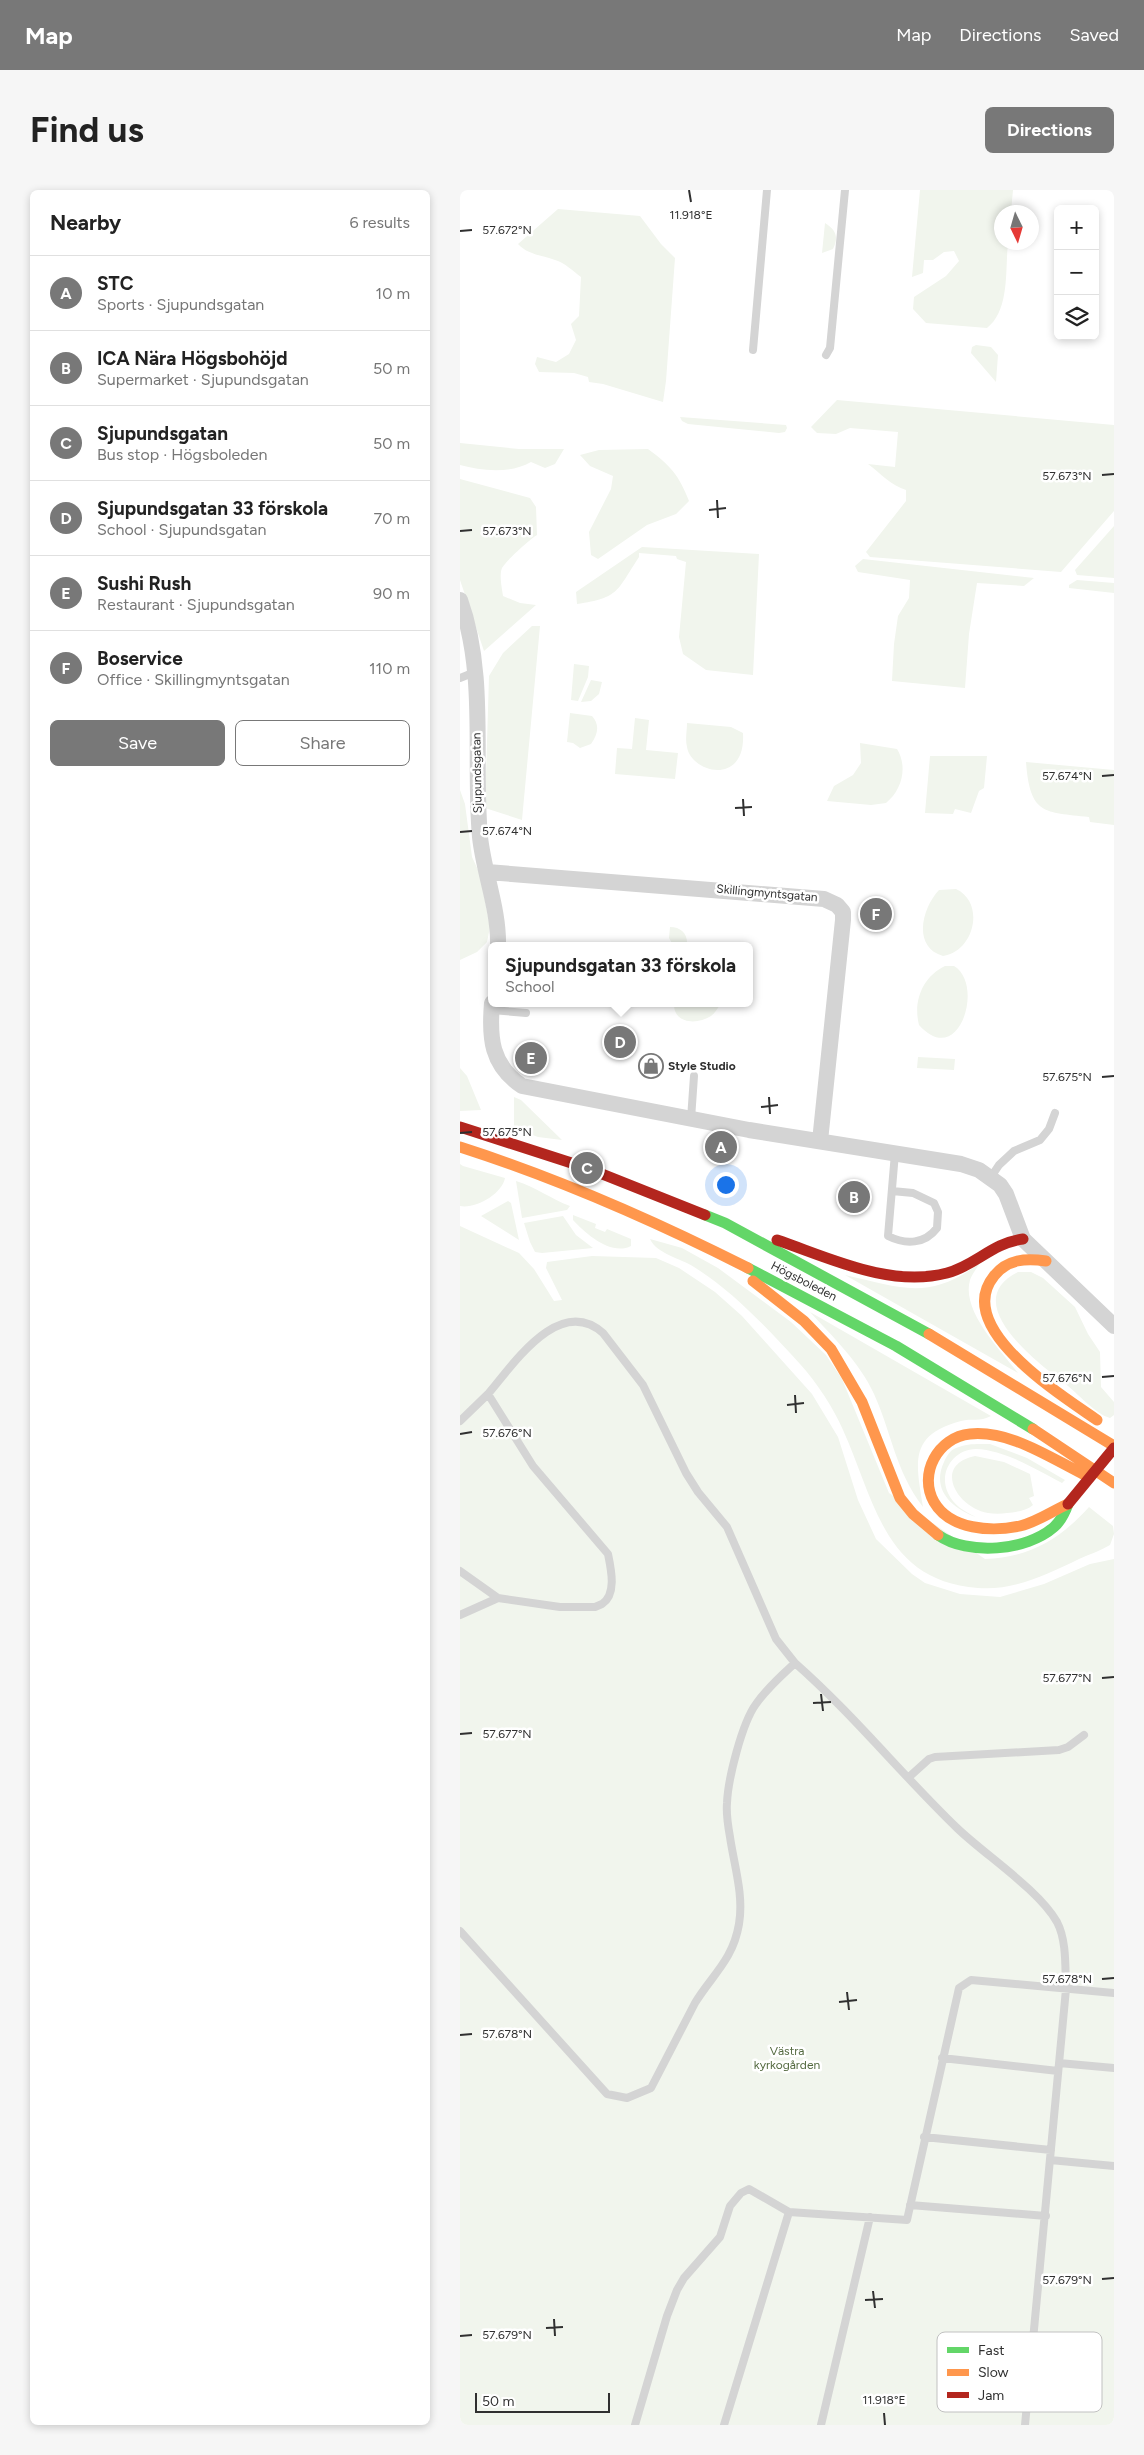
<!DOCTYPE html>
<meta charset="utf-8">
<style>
body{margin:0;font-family:Figtree,sans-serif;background:#f6f6f6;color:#222}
.controls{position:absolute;right:15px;top:15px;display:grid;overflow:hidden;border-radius:8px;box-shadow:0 2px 8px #0003}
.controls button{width:45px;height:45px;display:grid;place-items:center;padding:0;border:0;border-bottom:1px solid #e0e0e0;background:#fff;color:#222;font:25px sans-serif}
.compass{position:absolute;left:534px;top:15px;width:45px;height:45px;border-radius:50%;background:#fff;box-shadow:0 2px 8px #0003;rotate:175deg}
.scale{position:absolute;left:15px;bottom:12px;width:135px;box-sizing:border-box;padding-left:5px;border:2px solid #303030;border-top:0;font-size:14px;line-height:18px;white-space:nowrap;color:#303030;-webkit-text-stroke:4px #fff;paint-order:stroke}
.you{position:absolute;left:265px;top:994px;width:18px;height:18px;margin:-12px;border:4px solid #fff;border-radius:50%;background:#1a73e8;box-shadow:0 0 0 8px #1a73e833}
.badge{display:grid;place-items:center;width:32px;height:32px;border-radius:50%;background:#787878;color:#fff;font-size:16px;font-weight:700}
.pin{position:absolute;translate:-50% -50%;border:2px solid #fff;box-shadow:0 1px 5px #0006}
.popup{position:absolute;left:28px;top:752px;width:265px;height:65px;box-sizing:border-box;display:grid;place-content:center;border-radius:8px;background:#fff;filter:drop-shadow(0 1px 4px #0005);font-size:16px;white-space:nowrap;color:#767676}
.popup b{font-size:19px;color:#222}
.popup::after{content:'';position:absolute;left:50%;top:100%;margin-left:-10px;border:10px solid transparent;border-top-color:#fff}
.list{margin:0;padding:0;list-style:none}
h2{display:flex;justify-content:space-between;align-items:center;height:65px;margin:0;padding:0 20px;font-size:21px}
h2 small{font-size:16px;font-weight:400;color:#767676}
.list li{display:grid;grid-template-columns:32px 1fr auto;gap:15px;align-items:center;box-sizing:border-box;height:75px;padding:0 20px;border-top:1px solid #e0e0e0}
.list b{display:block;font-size:19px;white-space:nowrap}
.list p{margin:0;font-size:16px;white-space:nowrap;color:#767676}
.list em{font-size:16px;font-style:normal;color:#767676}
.actions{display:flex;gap:10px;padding:15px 20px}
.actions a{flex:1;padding:11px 0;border:1px solid #787878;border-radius:8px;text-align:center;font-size:18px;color:#787878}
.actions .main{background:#787878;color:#fff}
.icon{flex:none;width:28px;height:28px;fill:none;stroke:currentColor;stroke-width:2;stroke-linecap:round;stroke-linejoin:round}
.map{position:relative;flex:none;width:654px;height:2235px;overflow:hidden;border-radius:8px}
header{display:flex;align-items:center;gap:30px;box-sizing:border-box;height:70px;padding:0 25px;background:#787878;color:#fff}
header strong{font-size:24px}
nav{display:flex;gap:28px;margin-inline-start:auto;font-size:18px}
.intro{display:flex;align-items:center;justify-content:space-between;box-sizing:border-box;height:120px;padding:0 30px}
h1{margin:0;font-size:35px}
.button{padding:12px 22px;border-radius:8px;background:#787878;color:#fff;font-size:18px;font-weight:700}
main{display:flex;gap:30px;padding:0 30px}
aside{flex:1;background:#fff;border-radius:8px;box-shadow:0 2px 8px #0003}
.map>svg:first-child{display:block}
.green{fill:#f1f5ed}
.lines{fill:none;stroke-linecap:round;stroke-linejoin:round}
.lane{stroke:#d4d4d4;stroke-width:8}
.street{stroke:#d4d4d4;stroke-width:16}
.fast{stroke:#63d668;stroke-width:11}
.slow{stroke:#ff974d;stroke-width:11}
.jam{stroke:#b3261e;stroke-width:11}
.jam-bridge{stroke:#b3261e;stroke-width:11}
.ticks{fill:none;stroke:#303030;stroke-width:2}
.labels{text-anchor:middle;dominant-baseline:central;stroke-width:5;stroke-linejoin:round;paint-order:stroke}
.street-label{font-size:12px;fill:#303030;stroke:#fff}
.poi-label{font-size:12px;font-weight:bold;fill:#303030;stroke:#fff;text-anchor:start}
.park-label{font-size:12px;fill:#53693f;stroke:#fff}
.key{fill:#fff;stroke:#c1c1c1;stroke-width:1}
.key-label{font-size:14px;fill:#303030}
.ticks-label{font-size:12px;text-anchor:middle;fill:#303030;stroke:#fff;stroke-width:5;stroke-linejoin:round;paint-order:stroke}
</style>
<header>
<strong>Map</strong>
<nav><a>Map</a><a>Directions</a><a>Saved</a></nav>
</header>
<div class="intro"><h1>Find us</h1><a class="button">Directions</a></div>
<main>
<aside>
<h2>Nearby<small>6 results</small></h2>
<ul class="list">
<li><span class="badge">A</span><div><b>STC</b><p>Sports · Sjupundsgatan</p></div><em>10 m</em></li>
<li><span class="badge">B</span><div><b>ICA Nära Högsbohöjd</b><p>Supermarket · Sjupundsgatan</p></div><em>50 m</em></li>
<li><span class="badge">C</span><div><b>Sjupundsgatan</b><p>Bus stop · Högsboleden</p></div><em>50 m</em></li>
<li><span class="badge">D</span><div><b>Sjupundsgatan 33 förskola</b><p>School · Sjupundsgatan</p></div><em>70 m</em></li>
<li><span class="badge">E</span><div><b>Sushi Rush</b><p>Restaurant · Sjupundsgatan</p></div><em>90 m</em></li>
<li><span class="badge">F</span><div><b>Boservice</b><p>Office · Skillingmyntsgatan</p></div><em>110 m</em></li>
</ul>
<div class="actions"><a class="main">Save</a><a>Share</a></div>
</aside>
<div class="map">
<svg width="654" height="2235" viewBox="0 0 654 2235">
<rect width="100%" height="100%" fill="#fff"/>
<path class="green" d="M460,0h93l-2,22h-9v30l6,1c-3,27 2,67 -21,85l-61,-5 -13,-14 1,-12 32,-21 13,-15 -5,-10 -10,1 -11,8h-9l-1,13 -11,4z
M98,19l82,7 21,28 14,14 -9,123 -3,21 -60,-18 -14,-2 -1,-5 -14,-4 -35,-1 -4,-8 2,-7 19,5 13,-8 7,-14 -5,-16 8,-8 2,-39c-8,-6 -16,-14 -26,-17 -13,-5 -27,-5 -37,-16z
M365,33c11,7 14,14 8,26l-11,4z
M516,155l15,2 7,8 -2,27 -25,-29 1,-6z
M377,210l277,25v86l-53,61 -191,-15 -4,-5 40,-51v-11c-14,-4 -26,-17 -38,-26l27,3 3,-35 -48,-4 -14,6 -19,-1 -6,-6z
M220,227l106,8 1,3 -2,4 -6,1 -91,-9 -6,-3z
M0,253l59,6h45l-9,15 -10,4 -14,-6c-21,12 -49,9 -71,3z
M188,259c22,16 31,26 41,52l-13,13 -29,11 -49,34 -7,-4 -2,-23 22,-43 2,-13 -23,-10 -10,-11 19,-5z
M0,289l70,19 6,9 1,28c-7,4 -31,26 -35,33 -3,7 0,21 1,28l17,7 16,2 -52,46 -24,-71z
M654,336v52l-37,-3 -2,-5z
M182,357l117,7 -6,121 -47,-5 -23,-16 -4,-17 7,-75 -9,-3 -1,-3 -37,-3v4c-22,33 -19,41 -62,47l-1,-12z
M403,369l171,19 -10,8 -47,-3 -8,51 -4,54 -73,-7 2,-37 4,-28 11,-18 1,-18 -52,-8 -3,-6z
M617,390l37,3v10l-45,-5v-3z
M72,436h8l-18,194 -37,-12 4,-132 14,-23z
M114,474l15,2 -1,11 -10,24 -7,-1z
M131,490l11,2 -3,12 -8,7 -10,1z
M110,523l22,3c8,9 6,18 -1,28l-11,4 -7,-5 -6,-1z
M175,528l14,2 -3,30 32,3 -3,26 -60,-5 2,-26 15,1z
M227,533l44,4 12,6c3,54 -52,40 -56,14 -2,-8 0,-16 0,-24z
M400,553l37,6c11,18 5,41 -11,54l-15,2 -44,-4 7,-15 19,-11 8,-12z
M470,566h57l-3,32 -5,3 -8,22 -16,-4 -2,5 -28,-1z
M566,572l88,8v55l-24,-3 -1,-5c-45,-5 -59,-2 -63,-55z
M0,600l5,14 7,53 8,17 10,53 -3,15 -10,10 -17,8z
M496,699c30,14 18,63 -13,67 -31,-9 -21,-48 -4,-66z
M210,737c11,0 18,7 17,18h-14l-4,-7z
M485,776h9c31,18 5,104 -35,59 -6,-23 3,-48 26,-59z
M214,813h47c-3,5 -6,10 -10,13 -14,9 -38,8 -37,-13z
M458,867l37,2 -1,11 -37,-2z
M0,878l7,8 14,34 -21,1z
M54,907l7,3 41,40 -24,-3 -24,-9z
M0,974l3,2 42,12c-3,16 -29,31 -45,28z
M56,991c20,6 35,18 54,25l-3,4 -45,8z
M48,1011l3,2 8,37 -38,-24z
M113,1025l23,9 -1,4 10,4 2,-3 24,10v7c-20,10 -45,-12 -58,-26z
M103,1026l13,19 17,13 -51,5 -7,-1 -5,-10 -6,-19z
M0,1036l59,27 15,16 20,32 8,-1 -16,-32 1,-6 45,-6 64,2 23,10 36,24 27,24 70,78 26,43 20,63 18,39 36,35 13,9 35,11 40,3 44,-13 46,-20 24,-5v866h-654z
M190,1049l32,9 36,20 73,54 35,33 16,24 47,114 96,66c45,-2 74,-19 104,-52l24,19 1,8 -4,11c-10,6 -20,9 -31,14 -31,15 -65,32 -101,29 -94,-7 -103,-87 -135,-158 -10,-23 -26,-47 -43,-66 -32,-35 -66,-72 -106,-97 -14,-9 -37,-13 -44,-28z
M520,1073c-3,5 -8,11 -10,17 -9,31 31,70 48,93l-173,-98c57,13 84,26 135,-12z
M558,1082h13l12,6 32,29 13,27 12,18 1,35 13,15v13l-4,3c-14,-4 -30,-22 -42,-32 -27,-21 -112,-83 -50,-114z
M350,1122l181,104c-11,6 -20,2 -30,5 -53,14 -45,42 -38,86 -28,-37 -31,-73 -49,-113 -14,-31 -41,-57 -64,-82z
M530,1254l37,14 38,22 -3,3c-25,-13 -57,-33 -86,-34 -22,0 -38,23 -28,44 5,12 17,19 28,24 -24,-9 -45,-27 -32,-55 2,-5 6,-12 12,-14 11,-5 23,-4 34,-4z
M515,1266l29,6 26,12 4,22 -5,2 4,7c-7,6 -17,7 -26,8 -6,1 -13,1 -19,0 -31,-5 -56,-48 -13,-57z"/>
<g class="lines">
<path class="lane" d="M293,160l14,-160
M366,165l4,-7 15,-158
M0,488l15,-6
M32,820l34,3
M231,929l3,-43
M531,987l8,-12 15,-14 26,-11 9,-11 6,-16
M432,1001l21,2 21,10 4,9 -1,16c-12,16 -31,17 -49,8l7,-83
M0,1231l28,-27
M0,1381l38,27
M0,1425l38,-17 62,9h35l7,-3c15,-10 9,-35 6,-50l-75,-88 -45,-72c25,-29 71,-100 115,-61l40,52 43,88 12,19 29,35 49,112 19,24
M449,1587l20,-18 6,-2 124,-7 9,-3 16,-12
M0,1741l147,163 20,4 24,-10 44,-85c17,-28 38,-43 44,-79 5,-29 -5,-59 -9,-87 -2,-11 -4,-23 -3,-34 1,-24 15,-80 29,-99 11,-16 25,-28 39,-41 58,51 107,112 162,165 28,27 82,62 100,94 10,19 8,46 9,67l-41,436
M482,1868l116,13
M599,1873l55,5
M464,1947l127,13
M590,1970l64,6
M450,2015l136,11
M175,2235l32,-109 10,-26 7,-12 36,-41 10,-31 11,-13 8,-4 40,23
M264,2235l65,-213 118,8 52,-232 12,-8 143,13
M361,2235l49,-208"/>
<path class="street" d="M0,410c27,75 13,159 20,237 4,37 19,72 18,109
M27,682l337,27 13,6 6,7v8l-23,221
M32,813c-3,35 -1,62 30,83l227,44 212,34 18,6 21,15 6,9 17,45 91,87"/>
<path class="fast" d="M245,1025l20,8 204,111
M288,1078l148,78 137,83
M478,1345c30,21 89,16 116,-8 7,-6 11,-15 14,-23"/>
<path class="slow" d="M0,957c100,32 195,74 288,121
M586,1071c-20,-3 -39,-2 -52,15 -42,52 69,120 103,144
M293,1091l51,40 27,28 31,53 38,96 13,16 25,21
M469,1144l185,112
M573,1239l81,54
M608,1314c-16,7 -31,18 -48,22 -28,6 -70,4 -86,-24 -16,-28 4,-65 36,-68 39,-4 79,23 113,40"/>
<path class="jam" d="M0,937l127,41 118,47
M317,1050c53,18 113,48 170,33 28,-7 45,-30 76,-34"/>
<path class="jam-bridge" d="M608,1314l46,-56"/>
</g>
<path class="ticks" d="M229,0l2,12M0,41l12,-1M642,285l12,-1M257,310l1,18M249,320l17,-2M0,341l12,-1M642,586l12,-1M283,609l1,17M275,618l17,-1M0,642l12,-1M642,887l12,-1M309,907l1,17M301,917l17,-2M0,943l12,-1M642,1187l12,-1M335,1205l1,18M327,1215l17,-2M0,1244l12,-2M642,1488l12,-1M361,1504l2,17M353,1513l18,-1M0,1544l12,-1M642,1789l12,-1M387,1802l2,18M379,1812l18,-2M0,1845l12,-1M642,2089l12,-1M413,2101l2,17M405,2110l18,-1M94,2129l1,17M86,2138l17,-1M0,2146l12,-1M424,2223l1,12"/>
<defs>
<symbol id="shop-ring" viewBox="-11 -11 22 22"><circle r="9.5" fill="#fff" stroke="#787878" stroke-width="1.5"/><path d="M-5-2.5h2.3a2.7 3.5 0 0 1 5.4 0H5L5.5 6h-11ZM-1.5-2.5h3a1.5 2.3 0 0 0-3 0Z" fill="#787878"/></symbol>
</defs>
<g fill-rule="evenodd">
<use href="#shop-ring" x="177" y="862" width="28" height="28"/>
</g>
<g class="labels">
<g class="street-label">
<text transform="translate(17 583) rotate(-91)">Sjupundsgatan</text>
<text transform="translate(307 703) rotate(5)">Skillingmyntsgatan</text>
<text transform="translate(344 1091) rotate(27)">Högsboleden</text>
</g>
<g class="poi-label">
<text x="208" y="876">Style Studio</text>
</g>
<g class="park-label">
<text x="327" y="1861">Västra<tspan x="327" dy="14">kyrkogården</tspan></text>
</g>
</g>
<rect x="477" y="2142" width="165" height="80" rx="8" class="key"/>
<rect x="487" y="2157" width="22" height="6" fill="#63d668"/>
<rect x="487" y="2179" width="22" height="7" fill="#ff974d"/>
<rect x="487" y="2202" width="22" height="6" fill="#b3261e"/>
<g class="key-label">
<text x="518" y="2165">Fast</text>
<text x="518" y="2187">Slow</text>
<text x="518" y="2210">Jam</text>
</g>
<g class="ticks-label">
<text x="231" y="29">11.918°E</text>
<text x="47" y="44">57.672°N</text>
<text x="607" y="290">57.673°N</text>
<text x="47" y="345">57.673°N</text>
<text x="607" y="590">57.674°N</text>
<text x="47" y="645">57.674°N</text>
<text x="607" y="891">57.675°N</text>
<text x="47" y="946">57.675°N</text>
<text x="607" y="1192">57.676°N</text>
<text x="47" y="1247">57.676°N</text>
<text x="607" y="1492">57.677°N</text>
<text x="47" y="1548">57.677°N</text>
<text x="607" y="1793">57.678°N</text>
<text x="47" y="1848">57.678°N</text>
<text x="607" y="2094">57.679°N</text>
<text x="47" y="2149">57.679°N</text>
<text x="424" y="2214">11.918°E</text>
</g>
</svg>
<div class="controls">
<button>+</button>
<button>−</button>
<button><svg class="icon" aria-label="layers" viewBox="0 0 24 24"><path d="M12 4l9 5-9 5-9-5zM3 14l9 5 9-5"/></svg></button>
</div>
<svg class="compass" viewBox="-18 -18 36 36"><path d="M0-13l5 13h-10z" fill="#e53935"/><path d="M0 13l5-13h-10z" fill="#767676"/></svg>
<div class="scale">50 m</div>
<div class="you"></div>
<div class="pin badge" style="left:261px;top:957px">A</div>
<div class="pin badge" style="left:394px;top:1007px">B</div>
<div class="pin badge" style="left:127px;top:978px">C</div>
<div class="pin badge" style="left:160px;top:852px">D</div>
<div class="popup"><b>Sjupundsgatan 33 förskola</b>School</div>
<div class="pin badge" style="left:71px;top:868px">E</div>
<div class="pin badge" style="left:416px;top:724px">F</div>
</div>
</main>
